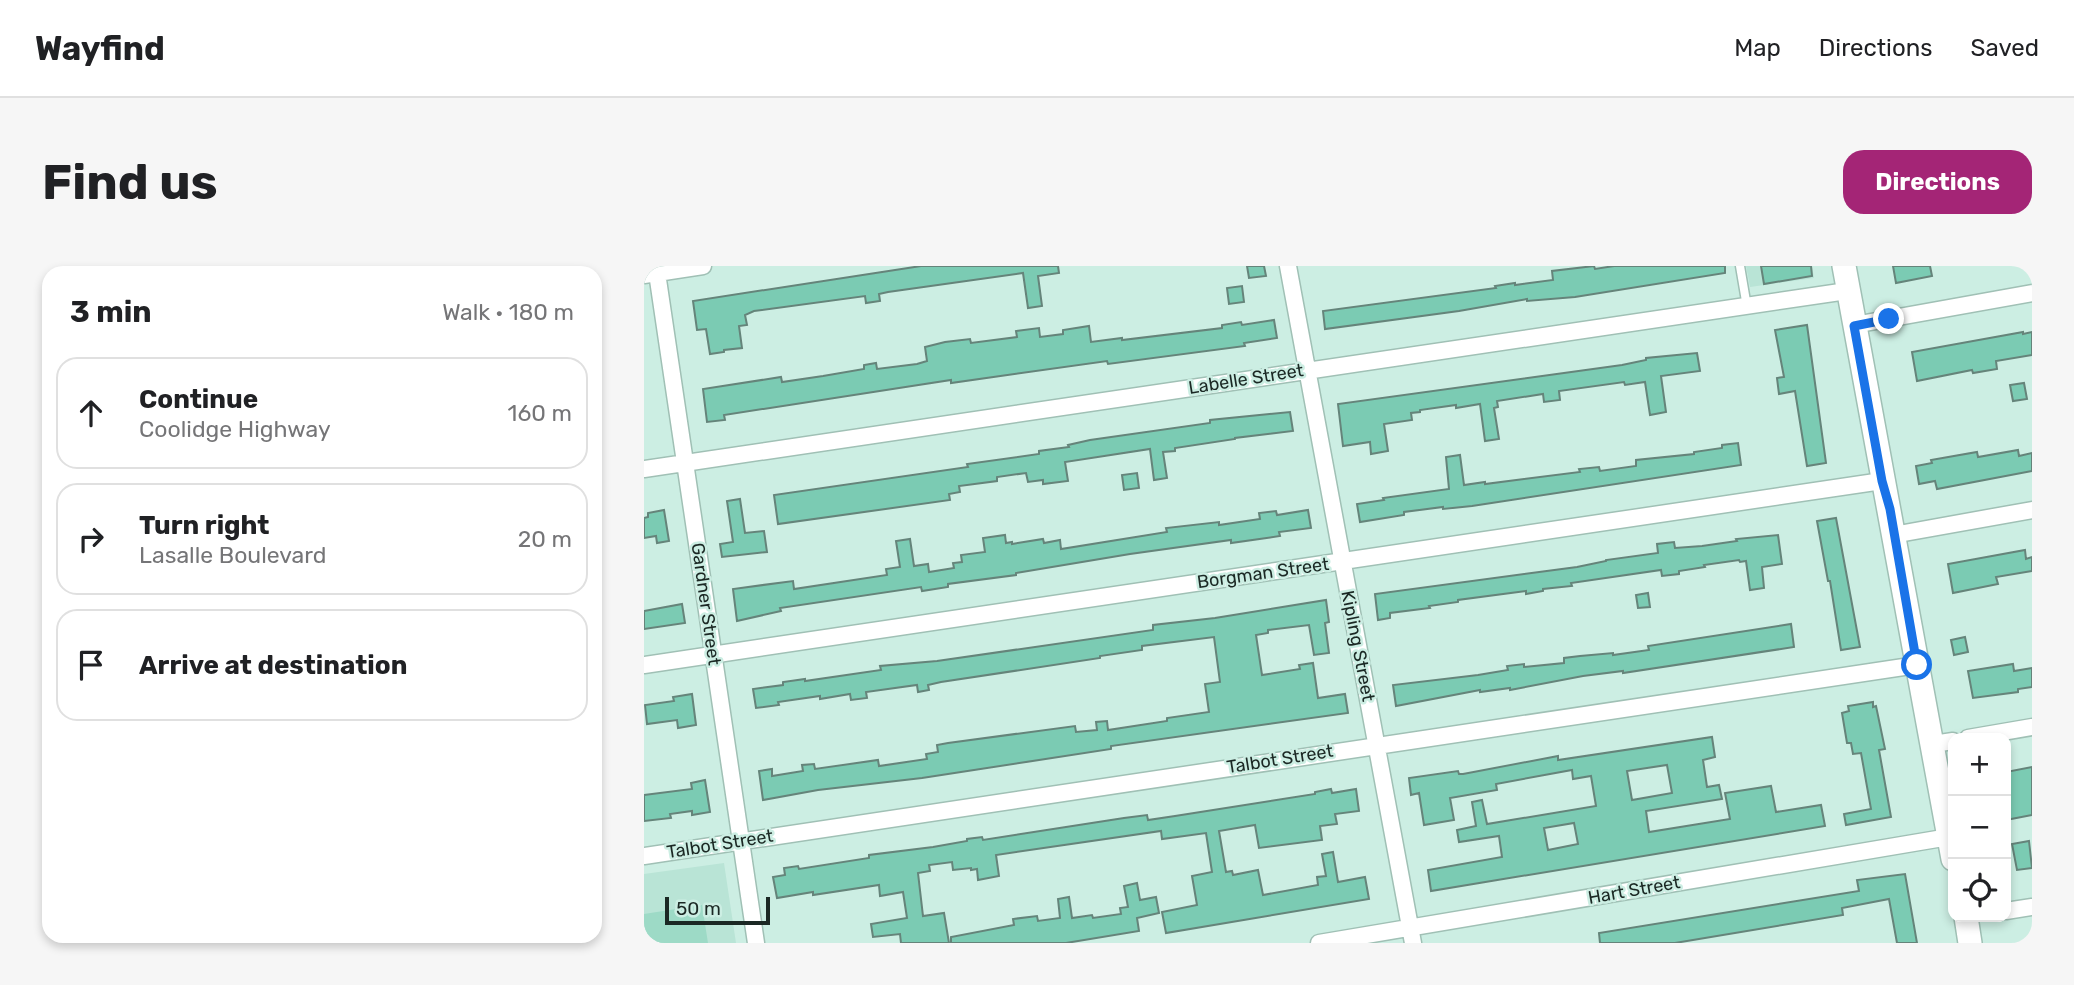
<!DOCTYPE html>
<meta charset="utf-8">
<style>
body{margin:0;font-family:Rubik,sans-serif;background:#f6f6f6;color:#202124}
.controls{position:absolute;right:21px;bottom:21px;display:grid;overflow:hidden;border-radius:14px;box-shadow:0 4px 10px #0003}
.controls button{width:63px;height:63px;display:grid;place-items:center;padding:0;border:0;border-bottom:2px solid #e0e0e0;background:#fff;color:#202124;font:35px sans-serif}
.scale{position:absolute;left:21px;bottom:18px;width:105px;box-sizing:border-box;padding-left:7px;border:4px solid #1b2824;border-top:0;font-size:19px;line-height:24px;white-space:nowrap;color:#1b2824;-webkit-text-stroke:5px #cceee3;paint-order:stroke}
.stop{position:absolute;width:21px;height:21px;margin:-16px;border:5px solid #1a73e8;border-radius:50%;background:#fff}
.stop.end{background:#1a73e8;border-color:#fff;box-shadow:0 2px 7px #0008}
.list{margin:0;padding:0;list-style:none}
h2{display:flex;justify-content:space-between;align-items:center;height:91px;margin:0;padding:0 28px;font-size:30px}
h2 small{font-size:23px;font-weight:400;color:#757577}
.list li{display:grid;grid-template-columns:46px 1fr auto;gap:21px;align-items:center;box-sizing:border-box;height:112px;margin:0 14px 14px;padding:0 14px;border:2px solid #e0e0e0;border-radius:21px}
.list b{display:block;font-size:26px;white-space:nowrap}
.list p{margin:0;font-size:23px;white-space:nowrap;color:#757577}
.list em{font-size:23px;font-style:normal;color:#757577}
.icon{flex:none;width:38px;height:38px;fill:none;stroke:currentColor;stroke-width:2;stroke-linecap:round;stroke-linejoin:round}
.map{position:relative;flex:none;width:1388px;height:677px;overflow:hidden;border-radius:21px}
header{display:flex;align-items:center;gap:42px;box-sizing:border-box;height:98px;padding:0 35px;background:#fff;border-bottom:2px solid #e0e0e0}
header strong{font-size:33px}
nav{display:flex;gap:38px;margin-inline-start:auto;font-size:24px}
.intro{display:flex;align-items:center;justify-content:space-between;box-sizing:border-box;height:168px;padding:0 42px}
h1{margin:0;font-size:49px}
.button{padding:18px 32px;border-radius:21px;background:#a42576;color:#fff;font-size:24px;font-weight:700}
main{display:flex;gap:42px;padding:0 42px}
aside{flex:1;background:#fff;border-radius:21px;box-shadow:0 4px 10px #0003}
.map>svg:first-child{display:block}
.built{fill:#b9e4d6}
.green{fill:#9ddac6}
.building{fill:#7bcbb3;stroke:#65847a;stroke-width:2;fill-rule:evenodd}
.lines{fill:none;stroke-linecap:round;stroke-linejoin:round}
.service-casing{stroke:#a0c0b5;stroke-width:11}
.minor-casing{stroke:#a0c0b5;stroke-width:19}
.secondary-casing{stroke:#a0c0b5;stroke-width:26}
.service{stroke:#fff;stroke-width:8}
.minor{stroke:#fff;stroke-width:16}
.secondary{stroke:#fff;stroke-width:23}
.route{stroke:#1a73e8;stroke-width:9}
.labels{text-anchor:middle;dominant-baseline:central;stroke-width:5;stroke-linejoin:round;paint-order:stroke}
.street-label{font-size:18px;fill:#1b2824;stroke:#cceee3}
</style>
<header>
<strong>Wayfind</strong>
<nav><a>Map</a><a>Directions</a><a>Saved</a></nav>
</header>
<div class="intro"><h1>Find us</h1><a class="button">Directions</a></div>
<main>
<aside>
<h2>3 min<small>Walk · 180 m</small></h2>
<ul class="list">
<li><svg class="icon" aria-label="ahead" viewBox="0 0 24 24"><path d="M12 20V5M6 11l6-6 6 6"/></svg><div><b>Continue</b><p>Coolidge Highway</p></div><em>160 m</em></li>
<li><svg class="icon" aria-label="right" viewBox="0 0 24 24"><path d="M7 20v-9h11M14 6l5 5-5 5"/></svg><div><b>Turn right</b><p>Lasalle Boulevard</p></div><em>20 m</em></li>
<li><svg class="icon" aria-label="arrive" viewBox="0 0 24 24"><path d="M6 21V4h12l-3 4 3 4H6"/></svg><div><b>Arrive at destination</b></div></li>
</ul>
</aside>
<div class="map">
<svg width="1388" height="677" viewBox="0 0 1388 677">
<rect width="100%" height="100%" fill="#cceee3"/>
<path class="built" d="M1102,0h66l2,12 -64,9z
M80,597l12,80h-92v-69z"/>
<path class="green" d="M58,639l6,38h-64v-29z"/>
<path class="building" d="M277,0h137l1,7 -21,3 4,30 -14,2 -5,-35 -135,19 -9,2 1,7 -14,2 -1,-7 -111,15 -9,4 2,10 -8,1 3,22 -18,2v2l-14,2 -4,-25 -9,1 -4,-29z
M603,0h17l2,10 -17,2z
M950,0l1,3 19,-3h111v7l-150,24 -48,4v-2l-68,12 -134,18 -2,-18 173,-23 -1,-2 20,-3v2l38,-5 -1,-9z
M1117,0h50l1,10 -48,8z
M1249,0h37l2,10 -36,7z
M598,20l2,16 -15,2 -2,-16z
M630,54l3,18 -33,5 1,3 -137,18 -1,-3 -156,22v-3l-39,6 -188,29 1,5 -18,2 -4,-33 78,-12 1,5 41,-6 41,-7v-4l12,-2 1,6 40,-5 10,-3 -2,-14 20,-5 25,-3 1,4 46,-6 -1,-6 23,-3 1,9 23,-3v-4l26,-4 2,16 31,-4v2l100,-12v-3l19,-3 1,3z
M1163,59l19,138 -19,3 -12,-75 -16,3 -2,-16 7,-1 -9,-47z
M1379,66v2l9,-2v23l-36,6 1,8 -24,4 -1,-3 -55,11 -5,-29z
M1053,87l3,18 -39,5 5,36 -16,3 -5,-33 -20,3 -1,-3 -65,9 1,9 -16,2 -1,-8 -46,7 1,6 -4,1 5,31 -14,2 -5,-37 -24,4v-3l-36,5v2l-9,1 1,7 -28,4 4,27 -17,3 -1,-12 -27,4 -5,-42 284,-39 24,-5v-2z
M1380,117l3,16 -14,2 -3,-16z
M646,146l3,19 -58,7v1l-60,9v3l-12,1 4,26 -13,2 -4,-31 -85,13 3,19 -25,3v-4l-15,2 -2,-9 -29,4v4l-38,5 1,6 -11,2 1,6 -172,24 -4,-29 194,-28 -1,-3 72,-10v-3l30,-4 -1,-2 22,-5 120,-17v-3z
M1094,177l3,22 -269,41 -29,3v-2l-39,5v3l-44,7 -3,-18 27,-4 -1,-2 66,-9 -3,-32 14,-2 4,30 21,-3v2l95,-12 -1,-3 20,-2 1,4 36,-5v-6l58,-6v-2l28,-4v-3z
M1374,184l1,6 13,-3v18l-95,18 -2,-8 -16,3 -3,-18 16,-3 -1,-3 46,-8 1,5z
M493,207l2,15 -15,2 -2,-15z
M96,233l5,34 19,-2 3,21 -45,5 -2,-13 13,-2 -6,-41z
M20,244l5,31 -12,2 -1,-7 -12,2v-20l4,-1v-4z
M664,244l3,18 -32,4 1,4 -49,7v-3l-101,14 -114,19v2l-68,9v3l-26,4 -1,-4 -141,21 1,3 -44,10 -4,-32 60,-8 1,8 93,-14 -1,-6 14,-2 -4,-26 14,-2 4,27 14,-2 1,8 25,-4 -1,-5 9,-1 -1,-7 24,-3 -2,-14 22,-3 1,8 6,-1v2l31,-5 1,4 16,-3 1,9 106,-17 -1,-4 53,-6v3l41,-6 -1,-6 17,-2 1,4z
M1192,252l24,129 -19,3 -11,-69h-2l-11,-60z
M1134,269l4,29 -20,3 2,21 -14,2 -4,-29 -6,1 -1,-2 -35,5 1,2 -26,4v3l-17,2 -1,-6 -90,13 1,3 -29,3v2l-17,3v-3l-68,9v2l-29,4 1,2 -40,5v5l-12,2 -3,-26 202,-27 29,-6v-1l52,-7 -1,-9 17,-2 1,6 27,-2 35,-5 -1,-2z
M1381,284l1,9 6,-2v14l-36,6 2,7 -45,9 -5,-29z
M1004,327l2,14 -12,1 -2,-13z
M682,334l3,22 -4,1 4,30 -15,2 -5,-30 -41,5v3l-12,2 6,40 38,-6 -1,-4 14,-2 5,35 27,-4 3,19 -237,33v3l-189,29 -104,12 -55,10 -4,-29 13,-2v7l31,-5 -1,-6 12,-1 1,5 63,-9 1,6 48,-7 -1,-5 12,-2 -1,-7 11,-2 127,-17 1,6 21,-2 -1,-8 11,-1 1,9 59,-9v-3l42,-6 -4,-28 15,-2 -6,-45 -72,9v4l-42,6v2l-159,24 -13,3 1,5 -11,2 -1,-7 -51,7 1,6 -16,2 -1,-6 -30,5v-3l-42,6 1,3 -23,3 -3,-19 30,-4v-3l22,-3v2l76,-11 -1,-4 57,-5 216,-31v-5l62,-7z
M38,338l3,19 -41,6v-18z
M1147,358l3,23 -171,26v-2l-40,5 -73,14v-2l-30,4v-2l-84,16 -3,-21 85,-10 30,-5 -1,-4 17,-2v3l40,-4v-5l16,-2 33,-3v2l36,-5 -1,-4z
M1321,371l3,15 -14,3 -3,-15z
M1369,398l1,7 18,-3v19l-14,2v3l-45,6 -5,-27z
M48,428l4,31 -18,3 -1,-8 -30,4 -2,-19 29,-4 -1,-4z
M1229,436v5l3,-1 9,43 -6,1 12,67 -45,8 -2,-11 27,-5 -10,-56 -8,1 -2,-11h-4l-5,-30 7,-2 -1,-5z
M1068,471l3,20 -12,3 4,27 12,-2 3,14 -76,12 3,21 81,-13 -5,-26 46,-7 5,26 45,-7 4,21 -394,65 -3,-21 74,-13 -3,-21 -40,6 -2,-12 19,-4 -4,-24 10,-2 5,24 109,-18 -5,-30 -18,3 -1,-9 -76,14 1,6 -47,8 4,22 -30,5 -5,-32 -8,2 -2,-17 49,-7 1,3h4l95,-18v4zM1023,499l5,28 -40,7 -5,-29zM930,557l4,21 -30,6 -4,-22z
M1388,501v48l-26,5v-48z
M61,514l5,32 -18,3v-4l-22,3 1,4 -27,3v-26l48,-6 -1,-6z
M687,523l1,4 24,-4 3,22 -24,3 2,10 -17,2 2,14 -63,8 -4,-23 -36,6 7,41 6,-1 1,4 25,-5 5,25 55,-10 -1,-8 9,-1 -4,-22 11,-2 5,30 27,-5 4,22 -203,34 -4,-21 35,-7 -5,-29 20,-4 -6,-39 -44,6 -1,-8 -165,24 3,21 -21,4 -1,-11 -6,1v-2l-18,2 -1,-8 -23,3 1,6 -12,2 5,43 21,-3 5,30h-48l-1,-9 -27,3 -2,-13 36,-6 -4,-26 -23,4 -1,-11 -66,10v-3l-36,6 -4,-21 12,-2 -1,-7 14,-2 1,3 70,-11v-3l64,-8 34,-6v-2l15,-2 1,3 141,-22 23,-3 1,5 27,-4 140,-22v-2z
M1385,575l3,27 -15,2 -5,-26z
M1261,608l12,69h-20l-8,-44 -47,9 1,7 -168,28h-75l-1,-10 260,-42 -2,-11z
M493,617l3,17 16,-3 3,16 -22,5 2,13 -73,12h-115v-6l63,-12 -1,-6 24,-3 1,5 22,-3 -2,-19 11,-2 3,21 20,-3 1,3 28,-4 -1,-6 8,-1 -4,-21z"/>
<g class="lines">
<defs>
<path id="service" d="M1096,0l7,41"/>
<path id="minor" d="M12,0l100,677
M644,0l125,677
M0,9l59,-9
M1210,59l178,-32
M0,203l1203,-178
M1249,269l139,-25
M0,399l1238,-184
M1324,472l64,-11
M1289,478l20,-3
M0,590l1273,-191
M1362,645l26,-4
M675,677l630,-106"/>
<path id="secondary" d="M1200,0l109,593
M1322,651l4,26"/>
</defs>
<use href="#service" class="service-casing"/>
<use href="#minor" class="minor-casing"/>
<use href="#secondary" class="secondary-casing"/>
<use href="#service" class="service"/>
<use href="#minor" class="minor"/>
<use href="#secondary" class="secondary"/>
</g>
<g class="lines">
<path class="route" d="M1245,53l-35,7 28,155 8,28 27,156"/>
</g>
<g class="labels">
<g class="street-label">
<text transform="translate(602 113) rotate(-9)">Labelle Street</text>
<text transform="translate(619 307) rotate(-8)">Borgman Street</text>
<text transform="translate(62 338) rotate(82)">Gardner Street</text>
<text transform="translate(714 380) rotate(79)">Kipling Street</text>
<text transform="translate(636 493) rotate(-9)">Talbot Street</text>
<text transform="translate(76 578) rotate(-9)">Talbot Street</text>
<text transform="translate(990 624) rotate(-10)">Hart Street</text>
</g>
</g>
</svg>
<div class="controls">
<button>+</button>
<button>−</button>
<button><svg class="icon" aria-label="locate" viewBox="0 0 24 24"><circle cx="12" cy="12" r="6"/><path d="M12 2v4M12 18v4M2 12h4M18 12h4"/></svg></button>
</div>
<div class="scale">50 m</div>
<div class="stop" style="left:1273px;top:399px"></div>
<div class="stop end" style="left:1245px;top:53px"></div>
</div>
</main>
